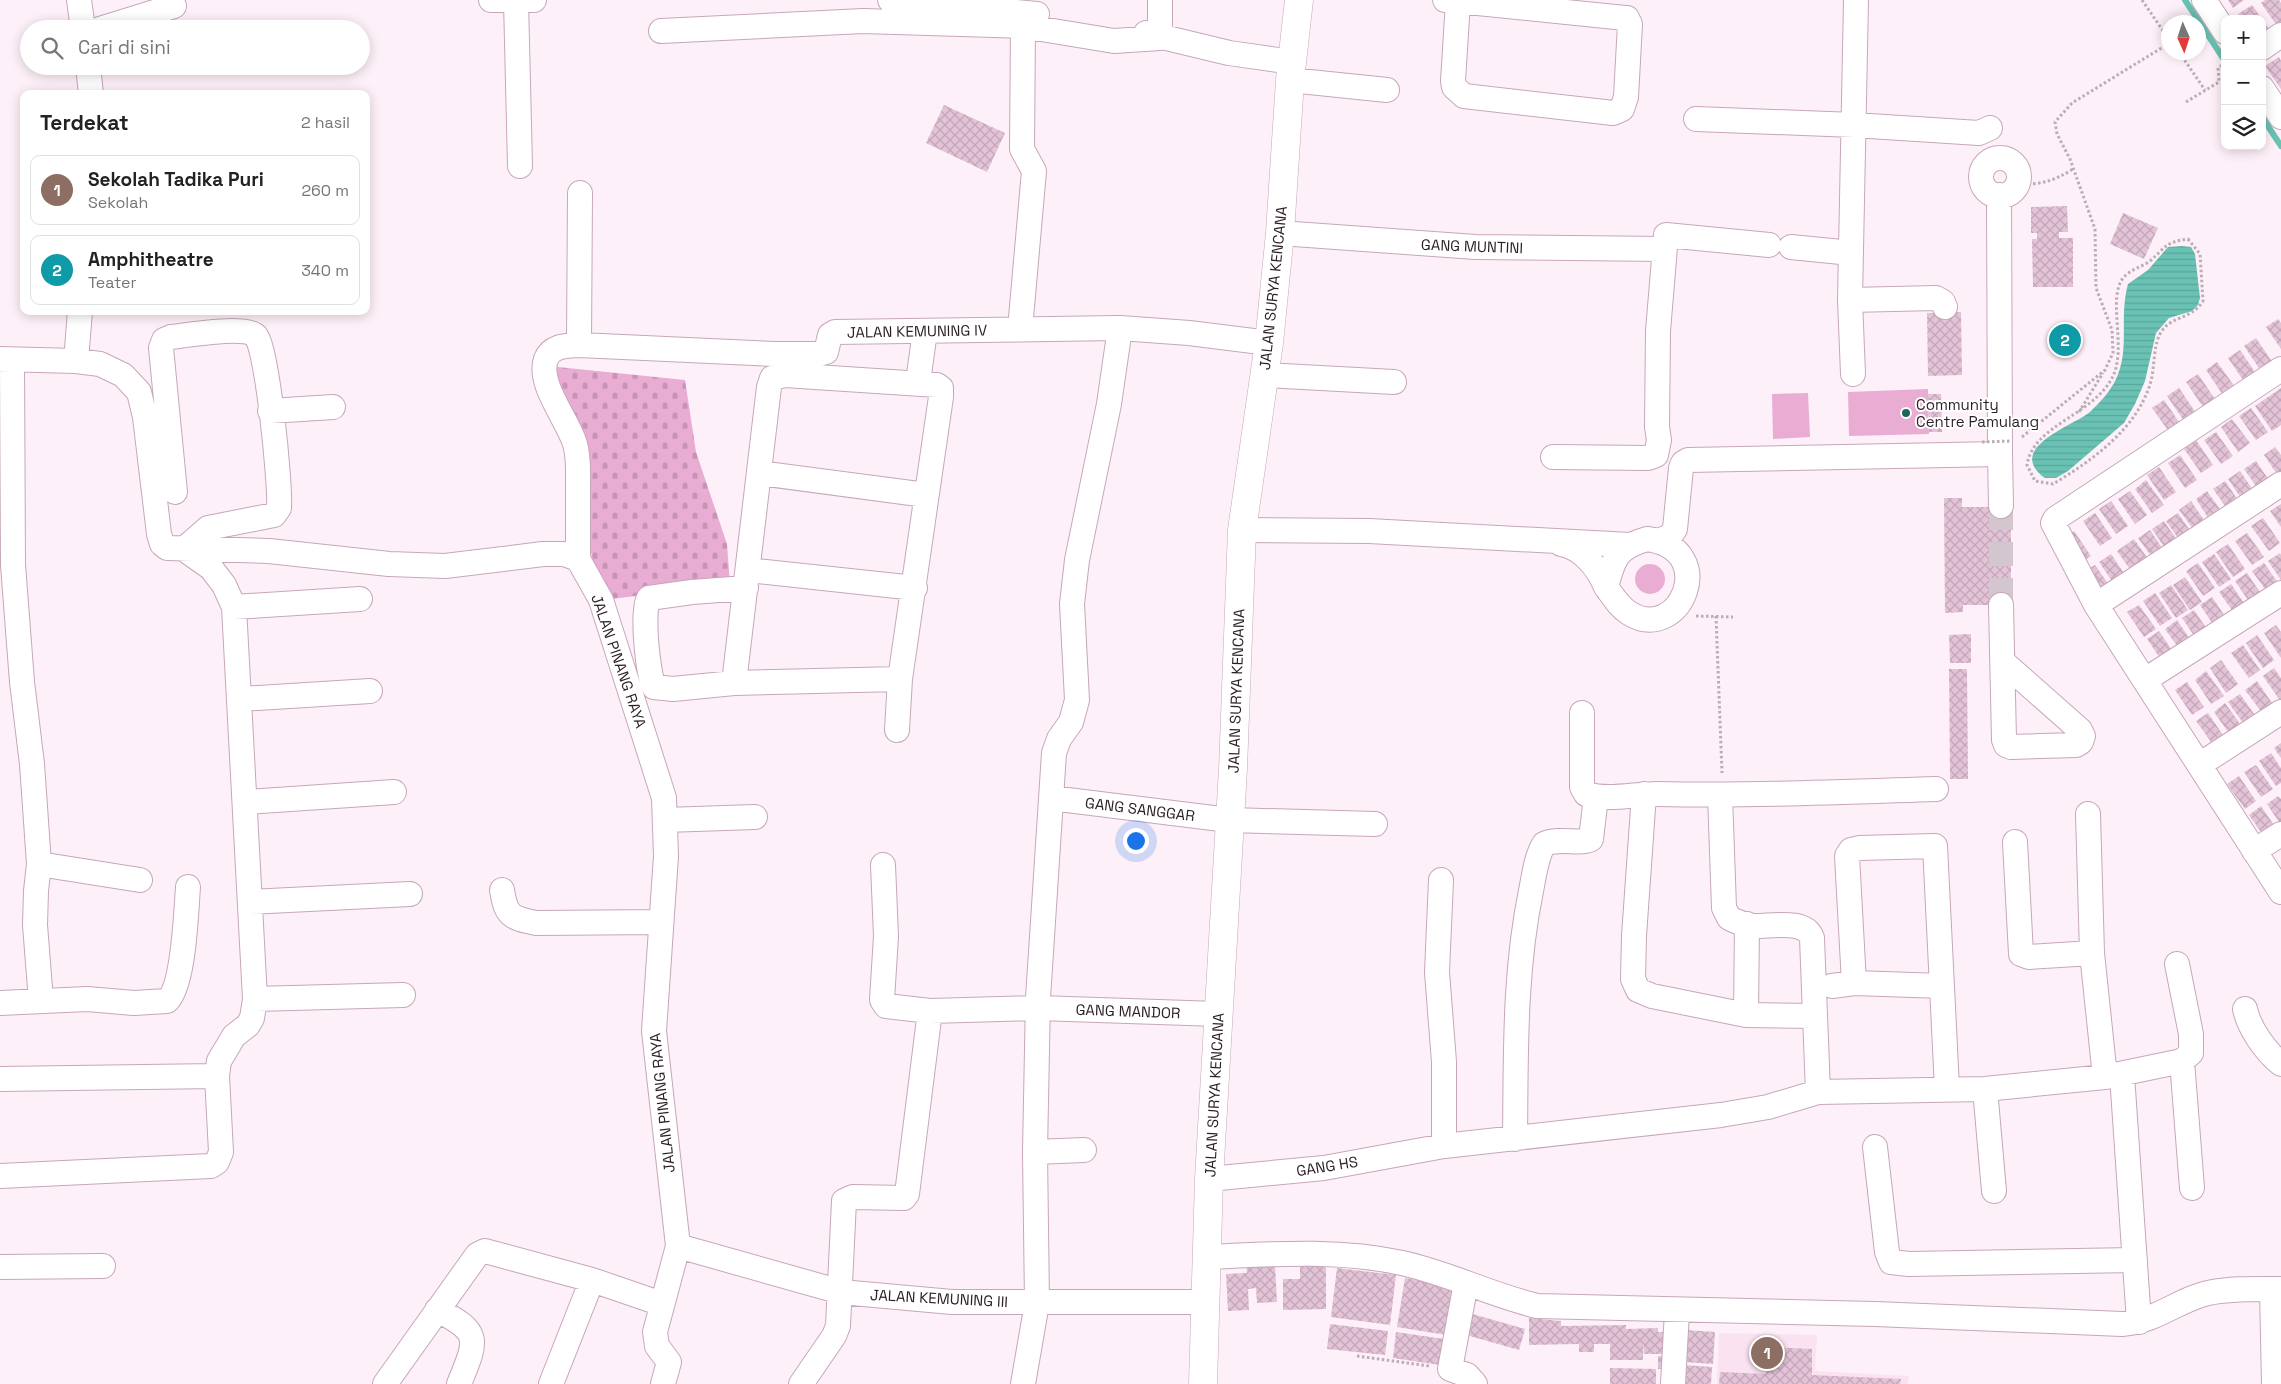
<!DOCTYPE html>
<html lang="id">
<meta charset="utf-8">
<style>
body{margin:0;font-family:"Space Grotesk",sans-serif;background:#f2f2f2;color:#222}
.controls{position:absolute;right:15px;top:15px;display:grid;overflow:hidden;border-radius:10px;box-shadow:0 2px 12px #0003}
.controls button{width:45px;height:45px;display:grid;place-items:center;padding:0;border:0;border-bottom:1px solid #e0e0e0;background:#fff;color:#222;font:25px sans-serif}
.compass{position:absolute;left:2161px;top:15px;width:45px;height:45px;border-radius:50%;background:#fff;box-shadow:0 2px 12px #0003;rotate:177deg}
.you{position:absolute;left:1135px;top:840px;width:18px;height:18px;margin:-12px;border:4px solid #fff;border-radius:50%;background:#1a73e8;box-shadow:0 0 0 8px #1a73e833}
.badge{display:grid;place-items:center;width:32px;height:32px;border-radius:50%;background:#ea580c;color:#fff;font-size:16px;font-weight:700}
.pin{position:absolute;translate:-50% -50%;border:2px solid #fff;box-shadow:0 1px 5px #0006}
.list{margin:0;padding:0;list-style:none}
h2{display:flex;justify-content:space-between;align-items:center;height:65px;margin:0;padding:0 20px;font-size:21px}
h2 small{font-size:16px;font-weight:400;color:#767676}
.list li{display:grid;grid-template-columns:32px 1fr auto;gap:15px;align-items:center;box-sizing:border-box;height:70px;margin:0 10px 10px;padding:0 10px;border:1px solid #e0e0e0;border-radius:10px}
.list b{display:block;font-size:19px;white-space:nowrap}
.list p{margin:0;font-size:16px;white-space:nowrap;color:#767676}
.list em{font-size:16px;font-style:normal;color:#767676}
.icon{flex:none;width:28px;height:28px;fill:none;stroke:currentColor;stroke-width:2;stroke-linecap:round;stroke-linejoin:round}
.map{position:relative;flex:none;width:2281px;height:1384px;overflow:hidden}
.search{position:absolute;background:#fff;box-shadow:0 2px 12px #0003;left:20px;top:20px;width:350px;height:55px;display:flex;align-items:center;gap:12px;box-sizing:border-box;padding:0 18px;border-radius:28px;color:#767676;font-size:19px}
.panel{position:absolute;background:#fff;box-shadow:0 2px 12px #0003;left:20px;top:90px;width:350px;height:225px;border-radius:10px}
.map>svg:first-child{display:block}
.built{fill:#fae2f1}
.cemetery{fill:url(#cemetery-stones)}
.green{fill:#e9acd3}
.water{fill:url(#water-rules)}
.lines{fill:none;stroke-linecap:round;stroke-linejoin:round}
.stream{stroke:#69c2b3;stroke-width:6}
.building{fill:url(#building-cross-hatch)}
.minor-tunnel{stroke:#d4c6ce;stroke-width:24;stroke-dasharray:24 12;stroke-linecap:butt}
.minor-casing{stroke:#c6a7ba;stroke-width:26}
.major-casing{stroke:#c6a7ba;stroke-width:29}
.path{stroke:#baadb5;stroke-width:3;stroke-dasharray:2.5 2.5;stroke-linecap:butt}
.minor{stroke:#fff;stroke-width:24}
.major{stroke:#fff;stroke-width:28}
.path-bridge{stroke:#baadb5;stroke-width:3;stroke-dasharray:2.5 2.5;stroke-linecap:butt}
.poi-dot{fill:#1d665b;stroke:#fff;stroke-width:2}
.labels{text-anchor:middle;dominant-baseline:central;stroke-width:4;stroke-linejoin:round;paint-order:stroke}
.street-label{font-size:15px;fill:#2a1f26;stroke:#fff}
.poi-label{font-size:15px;fill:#2a1f26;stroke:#fff;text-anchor:start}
</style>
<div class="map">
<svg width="2281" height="1384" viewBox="0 0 2281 1384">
<defs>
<pattern id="cemetery-stones" width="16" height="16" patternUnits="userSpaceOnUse" patternTransform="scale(1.25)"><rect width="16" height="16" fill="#e9acd3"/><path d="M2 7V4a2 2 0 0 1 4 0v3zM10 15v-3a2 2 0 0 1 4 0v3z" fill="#c894b5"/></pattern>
<pattern id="water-rules" width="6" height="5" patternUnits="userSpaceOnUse" patternTransform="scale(1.25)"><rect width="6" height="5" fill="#69c2b3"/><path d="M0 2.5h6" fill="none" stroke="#5ba69a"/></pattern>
<pattern id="building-cross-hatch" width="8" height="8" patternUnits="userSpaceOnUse" patternTransform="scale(1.25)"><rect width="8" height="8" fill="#e3c3d7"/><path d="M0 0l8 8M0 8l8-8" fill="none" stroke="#c3a7b8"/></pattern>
</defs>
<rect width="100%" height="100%" fill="#fef0f8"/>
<path class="built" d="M1719,1333l98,2 -2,36 94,5 -1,8h-191z"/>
<path class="cemetery" d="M548,366l137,14 11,72 31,92 3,41 -128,15z"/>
<path class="green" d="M1928,389l1,45 -80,2 -1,-44z
M1808,393l2,44 -37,2 -1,-45z
M1635 579a15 15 0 1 1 30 0a15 15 0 1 1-30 0Z"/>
<path class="water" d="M2182,246l9,1 4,7 5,44 -2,7 -6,6 -23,7 -13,15 -11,48 -10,23 -11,19 -56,48 -12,7h-11c-41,-30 28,-52 45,-66 5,-5 11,-11 16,-17 29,-36 11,-71 22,-111l20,-14 20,-23z"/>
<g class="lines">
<path class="stream" d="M2185,0l40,61
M2262,117l19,29"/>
</g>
<path class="building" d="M2228,0h16l-11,8z
M2265,0h14l2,3v24l-2,2 -18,-26z
M2252,5l10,14h-20l-4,-5z
M2262,19l8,12 -8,5z
M2279,57l2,4v28l-16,-23z
M944,105l61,28 -18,39 -61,-29z
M2067,206l1,26h-9v6h14v49h-40l-1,-48h5v-6h-6v-26z
M2123,213l35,15 -14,31 -34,-15z
M1961,312l1,63 -34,1 -1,-63z
M2278,319l3,4v26l-15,-22z
M2256,338l17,25 -12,8 -17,-25z
M2240,350l17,25 -12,8 -17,-25z
M2217,362l18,25 -12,8 -17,-25z
M2198,374l17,25 -12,8 -17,-25z
M2179,388l17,25 -12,8 -17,-25z
M2281,388v37l-9,6 -17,-25z
M1928,394h13l1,38h-13z
M2164,400l17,25 -11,8 -18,-25z
M2251,408l17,24 -12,8 -17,-24z
M2232,419l18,24 -12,9 -17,-25z
M2216,432l17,24 -12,8 -17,-24z
M2196,440l17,25 -12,8 -17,-24z
M2275,447l6,8v25l-17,-25z
M2180,455l17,25 -12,8 -17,-25z
M2256,461l17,25 -12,7 -17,-24z
M2159,467l17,25 -12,8 -17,-25z
M2240,471l17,25 -12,8 -17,-25z
M2146,480l18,25 -12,8 -17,-24z
M2225,481l17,25 -11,8 -18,-25z
M2130,491l17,24 -12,9 -17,-25z
M2207,491l18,25 -13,8 -16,-25z
M1944,498h18v9h49v98h-48v7l-18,1z
M2111,501l17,25 -12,8 -17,-25z
M2191,501l17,25 -11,8 -18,-24z
M2281,504v23l-11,-16z
M2095,513l17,25 -12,8 -17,-25z
M2178,513l17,25 -12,7 -17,-24z
M2263,518l17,25 -11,8 -18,-25z
M2164,521l17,25 -12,8 -17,-25z
M2150,530l17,25 -11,8 -18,-25z
M2074,531l17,25 -12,8 -17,-25z
M2247,533l17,24 -12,8 -17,-24z
M2134,539l17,24 -17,12 -17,-24z
M2228,544l17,25 -12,8 -17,-25z
M2280,553l1,2v25l-13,-19z
M2111,554l17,25 -12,8 -17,-25z
M2214,554l17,25 -12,8 -17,-25z
M2198,563l17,25 -12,8 -17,-25z
M2264,563l17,24 -11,9 -18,-25z
M2095,565l17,24 -12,8 -17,-25z
M2247,573l17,25 -12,8 -17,-25z
M2185,577l17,25 -12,8 -17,-25z
M2231,584l17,25 -11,8 -18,-25z
M2171,585l17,25 -12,8 -17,-25z
M2155,593l17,25 -12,8 -17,-25z
M2212,597l17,25 -12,8 -17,-25z
M2139,605l17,24 -12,8 -17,-25z
M2194,610l17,25 -12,8 -17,-25z
M2177,620l17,25 -12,8 -17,-24z
M2276,625l5,7v26l-17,-25z
M2159,631l17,25 -12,8 -17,-25z
M1971,634v29h-21l-1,-28z
M2257,635l17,25 -11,8 -17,-25z
M2243,645l17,25 -11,8 -18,-25z
M2221,660l17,24 -12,9 -16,-25z
M2274,668l7,10v24l-18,-26z
M1949,669h18l1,110h-18z
M2206,671l18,25 -13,8 -16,-24z
M2257,681l17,25 -11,8 -18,-24z
M2187,682l17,25 -12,8 -17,-25z
M2240,694l17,24 -11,9 -18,-25z
M2225,703l18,25 -12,8 -17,-24z
M2208,713l17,25 -11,8 -18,-25z
M2281,743v15l-7,-10z
M2271,753l10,15v15l-5,3 -17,-25z
M2256,765l17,24 -12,8 -17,-25z
M2239,776l17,25 -11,8 -18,-25z
M2278,796l3,3v26l-14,-21z
M2261,806l17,25 -12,8 -17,-24z
M1246,1263l29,2 2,37 -20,1 -1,-15 -8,1 1,21 -21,1 -2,-37 21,-1z
M1300,1264h26v45l-43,1v-31h17z
M1337,1268l59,7 -6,50 -59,-8z
M1405,1278l55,9 -8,49 -55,-9z
M1469,1313l56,16 -6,21 -56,-16z
M1529,1318l32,3v5l65,-1v4l32,-1v4h13l1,22h-28l-1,-12v18h-33v-16h-16v8h-15v-8l-50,1z
M1330,1324l58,7 -3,24 -58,-6z
M1686,1330l29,2 -2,32 -29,-2z
M1396,1332l55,8 -4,26 -54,-8z
M1767,1347l45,2v26l89,4 -1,5h-181l1,-12 46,2z
M1658,1356h13v13h-13z
M1685,1365l27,2 -1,17h-27z
M1610,1368l46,1v15h-46z"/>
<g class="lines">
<path class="minor-tunnel" d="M2001,506v99"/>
<defs>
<path id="minor" d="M79,0l4,29
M491,0h43
M890,0l147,14
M1445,0l13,1 167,17h2l3,6 -4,73 -4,12 -9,4 -149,-17 -10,-9 -1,-6 5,-80
M2204,0l21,32
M516,1l4,165
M100,29l74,-23
M661,31l202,-10 160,5 91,15 46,-3v-38
M1146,33l83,20 64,9
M2262,48l19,-13
M88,66l3,28
M1290,80l97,10
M2262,88l19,29
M1696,119l158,6 125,8 11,-5
M1981 177a19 19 0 1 1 38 0a19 19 0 1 1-38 0Z
M1999,195l1,259
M1280,233l195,14 189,2
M1791,247l60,6
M1850,300l86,-2 7,4 2,5
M1020,329l14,-158 -12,-22 1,-123
M579,345l196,9h44l7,-2 4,-17 5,-3 285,-4 69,5 80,10
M0,359l76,2 24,3 23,11 16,17 6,25 14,117 3,10 5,4 102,3 120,13 56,2 98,-12h21l14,5 23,41 63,198 2,58 -12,175 24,215 -23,86 2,14 12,16 -6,22
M12,361l1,204 9,117 10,82 7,100 -3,27 -1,34 6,76
M76,361l4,-50
M2281,369l-226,150 -2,4 43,82 185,287
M1853,374l-3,-74 6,-300
M1264,375l130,7
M918,382l7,-51
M270,411l63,-4
M1553,457l95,1 8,-3 3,-15 -2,-13 1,-96 8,-96 103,10
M760,473l166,22
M175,492l-14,-144 3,-8 7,-3c17,-2 71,-11 84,-2 12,8 26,153 24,173l-5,7 -66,13 -24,21
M1242,530l127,1 261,14
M1647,539c74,10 33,106 -18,74 -10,-6 -16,-17 -23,-26 8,-29 10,-39 41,-48z
M1659,541l11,-5 5,-7 6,-61 2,-5 5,-3 312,-6 1,52
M1561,544c22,4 37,24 45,43
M578,559c0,-24 0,-49 0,-73 0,-14 1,-29 -3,-42 -7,-24 -38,-60 -29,-85 6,-14 21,-13 33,-14l1,-152
M748,570l167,18
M746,588l-54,4 -43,6c-8,12 -1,76 5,89l19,2 61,-6 166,-4
M2001,605l3,135 2,5 5,2 65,-2 5,-3 2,-6 -3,-6 -77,-68
M2096,605l185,-121
M234,607l126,-8
M2145,680l136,-87
M734,683l35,-296 3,-9 13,-3 152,10 4,3v9l-41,282 -3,51
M241,699l129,-8
M1582,713v74l4,7c22,7 48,0 72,0 92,2 185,-2 278,-5
M2199,765l82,-53
M1644,794l-10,142 -1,43 5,11 14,6 94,19 68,1
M1720,795l4,113 5,10c8,4 15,7 23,8 17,1 53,-8 60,12l6,154
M1051,798l178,22 146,4
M246,802l148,-10
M2088,814l4,139 13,124
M665,820l90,-3
M2015,842l6,112 8,3 63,-4
M2254,851l27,-17
M39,864l101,16
M883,865l3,71 -4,64 4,6 44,5 108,-3 180,6
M1441,880l-4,92 7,90v84
M502,890c4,26 9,28 34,33l125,-1
M251,902l159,-8
M1854,983l-7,-127 4,-6 9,-2 75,-2 12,242
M1832,986l22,-3 88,3
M255,999l148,-4
M0,1003l87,-4 47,4 33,-2c17,-15 19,-89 21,-114
M2245,1009c4,19 20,42 36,55
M1746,1015l1,-91
M2182,1061l10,127
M2122,1075l17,247
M0,1079l217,-3
M1985,1089l9,102
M1515,1139c1,-83 -1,-166 16,-248 3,-15 5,-34 13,-47 16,-7 38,1 47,-5l5,-42
M1875,1147l12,105 4,10 18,2 226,-4
M1035,1152l49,-2
M0,1176l211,-10 6,-4 4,-10 -4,-76 2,-15 15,-25 14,-11 4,-7 3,-19 -21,-392 -10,-22 -13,-17 -27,-19
M1209,1179l115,-11 120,-22 277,-31 47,-8 50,-15 167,-3 120,-12 77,-16 9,-8v-19l-14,-70
M678,1246l163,46 111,10h254
M1208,1257c64,-3 131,-8 194,6 46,10 89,32 135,43l338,8 247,10c36,-3 55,-24 86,-31 24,-5 49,-4 73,-4
M0,1267l103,-1
M1466,1283l-16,86 17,6 8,9
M2272,1289l2,95
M437,1310c45,22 40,30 22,74
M385,1384l92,-129 8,-4 107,29 70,24
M551,1384l41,-104
M801,1384l33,-48 4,-10 6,-125 9,-4 51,1 3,-4 23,-183
M1023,1384l14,-81 -2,-151 3,-154 16,-245 5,-14 12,-17 6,-22 -5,-96 5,-44 32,-156 11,-76
M1673,1384l4,-73"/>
<path id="major" d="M1203,1384l6,-205 24,-410 9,-239 27,-187 11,-110 10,-153 9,-80"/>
</defs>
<use href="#minor" class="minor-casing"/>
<use href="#major" class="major-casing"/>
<path class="path" d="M2142,0l26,38
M2179,52l26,38
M2186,102l33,-20 -1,-14 7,-5
M2018,184c23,1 36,-3 55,-15
M2188,239l12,15 3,47c-12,19 -31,14 -42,31 -8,14 -6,33 -10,49 -13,47 -58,79 -98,103l-18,-3 -8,-16c6,-40 65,-49 85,-87 16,-29 -6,-81 12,-101 7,-8 18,-10 26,-16 16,-14 15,-19 38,-22z
M2079,412l24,-39
M2022,437l83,-67 8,-17 -1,-23 -16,-42 -1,-59 -25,-70 -13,-25 -2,-12 17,-19 96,-59
M1696,616l37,1
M1716,616l6,157
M1357,1356l72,10"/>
<use href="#minor" class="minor"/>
<use href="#major" class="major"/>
<path class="path-bridge" d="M1982,442l29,-1"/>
</g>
<circle class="poi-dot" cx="1906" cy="413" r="5"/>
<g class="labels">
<g class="street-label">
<text transform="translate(1472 246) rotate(2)">GANG MUNTINI</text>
<text transform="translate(1273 288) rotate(-84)">JALAN SURYA KENCANA</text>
<text transform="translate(917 331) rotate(-1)">JALAN KEMUNING IV</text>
<text transform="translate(619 661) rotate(71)">JALAN PINANG RAYA</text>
<text transform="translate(1236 691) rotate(-88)">JALAN SURYA KENCANA</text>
<text transform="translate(1140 809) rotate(7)">GANG SANGGAR</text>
<text transform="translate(1128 1011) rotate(2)">GANG MANDOR</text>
<text transform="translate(1214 1095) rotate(-87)">JALAN SURYA KENCANA</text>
<text transform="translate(662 1103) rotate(-96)">JALAN PINANG RAYA</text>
<text transform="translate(1327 1166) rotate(-9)">GANG HS</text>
<text transform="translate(939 1298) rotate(3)">JALAN KEMUNING III</text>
</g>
<g class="poi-label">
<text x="1916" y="404">Community<tspan x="1916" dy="17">Centre Pamulang</tspan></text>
</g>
</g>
</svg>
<div class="controls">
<button>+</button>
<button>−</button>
<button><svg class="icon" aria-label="layers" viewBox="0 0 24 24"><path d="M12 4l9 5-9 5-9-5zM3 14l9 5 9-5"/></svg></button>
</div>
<svg class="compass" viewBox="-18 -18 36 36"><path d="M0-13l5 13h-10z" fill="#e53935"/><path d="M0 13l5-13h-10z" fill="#767676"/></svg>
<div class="you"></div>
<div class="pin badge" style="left:1767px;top:1353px;background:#8d6e63">1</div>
<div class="pin badge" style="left:2065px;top:340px;background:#0f9aa8">2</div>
<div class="search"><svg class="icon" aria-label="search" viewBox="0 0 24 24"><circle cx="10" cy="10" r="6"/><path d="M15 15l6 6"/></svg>Cari di sini</div>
<section class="panel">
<h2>Terdekat<small>2 hasil</small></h2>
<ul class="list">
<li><span class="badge" style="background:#8d6e63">1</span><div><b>Sekolah Tadika Puri</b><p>Sekolah</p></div><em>260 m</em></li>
<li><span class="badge" style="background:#0f9aa8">2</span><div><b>Amphitheatre</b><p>Teater</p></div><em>340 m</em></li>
</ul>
</section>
</div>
